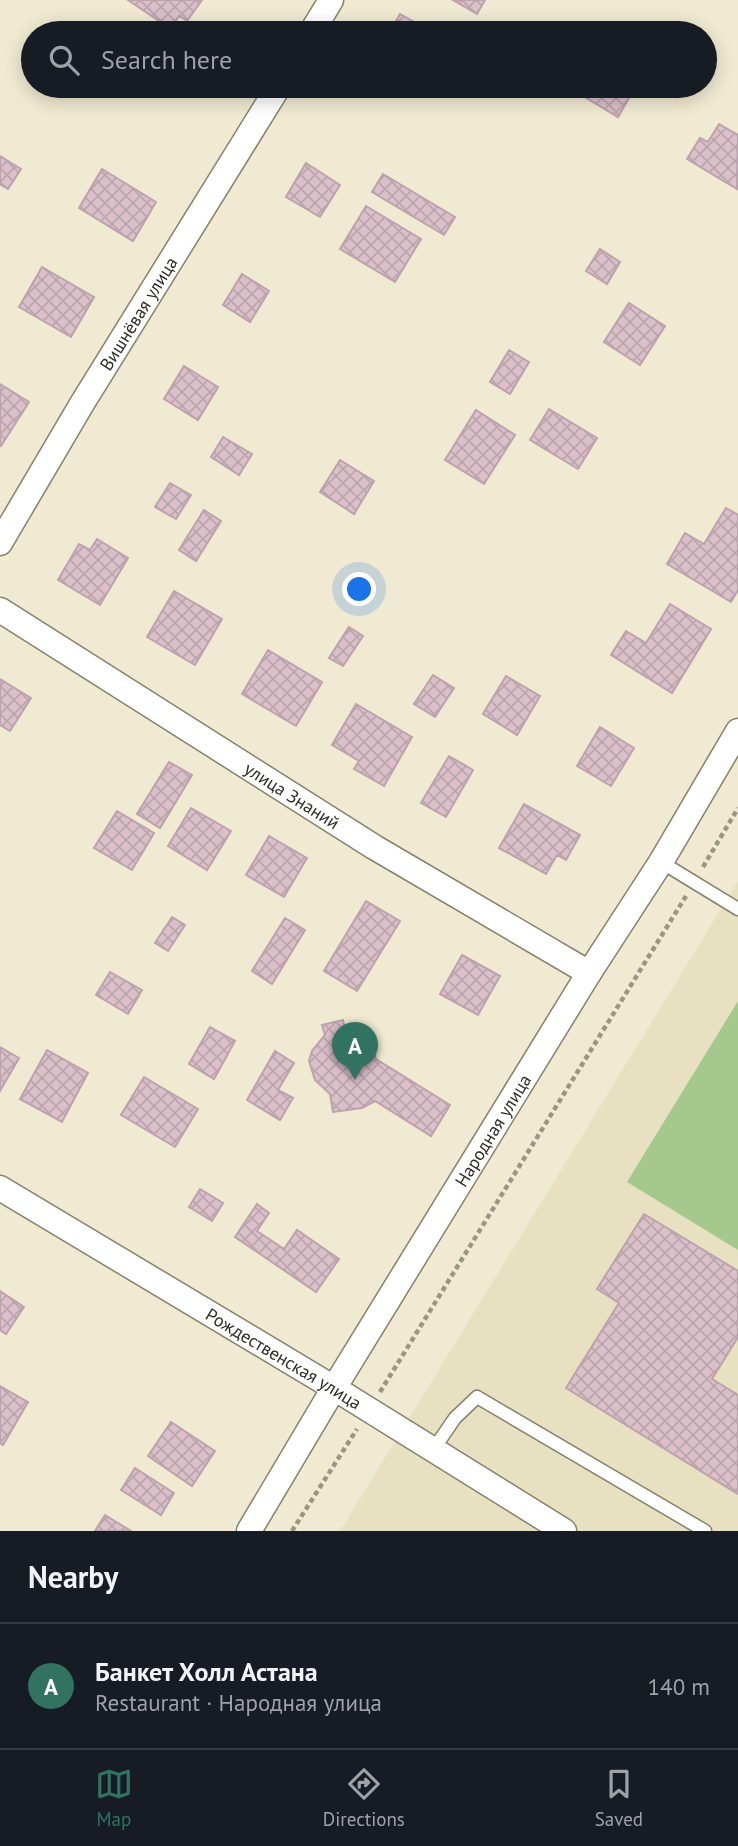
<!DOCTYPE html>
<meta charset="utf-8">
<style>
body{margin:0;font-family:"PT Sans",sans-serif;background:#20242c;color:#f1f3f6}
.you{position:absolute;left:360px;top:590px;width:24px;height:24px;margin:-18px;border:5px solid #fff;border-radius:50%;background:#1a73e8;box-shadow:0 0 0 10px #1a73e833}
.badge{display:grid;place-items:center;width:46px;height:46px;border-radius:50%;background:#317261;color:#fff;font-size:23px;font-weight:700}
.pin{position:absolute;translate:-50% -58px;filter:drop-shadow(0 2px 4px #0008)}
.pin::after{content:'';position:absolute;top:37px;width:24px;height:21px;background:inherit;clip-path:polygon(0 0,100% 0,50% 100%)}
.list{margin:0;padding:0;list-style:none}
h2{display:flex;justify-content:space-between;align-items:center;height:91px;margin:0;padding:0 28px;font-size:30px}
h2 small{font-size:23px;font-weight:400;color:#9ea1a6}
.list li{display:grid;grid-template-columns:46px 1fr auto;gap:21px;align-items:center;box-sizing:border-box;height:126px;padding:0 28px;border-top:2px solid #363941}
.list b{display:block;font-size:26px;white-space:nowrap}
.list p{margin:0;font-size:23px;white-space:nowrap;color:#9ea1a6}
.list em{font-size:23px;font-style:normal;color:#9ea1a6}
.icon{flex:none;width:38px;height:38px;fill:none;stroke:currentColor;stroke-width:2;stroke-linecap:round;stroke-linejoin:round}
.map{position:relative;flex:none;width:738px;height:1531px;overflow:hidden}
.search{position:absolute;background:#171b24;box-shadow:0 4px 18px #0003;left:21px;right:21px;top:21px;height:77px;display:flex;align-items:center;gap:18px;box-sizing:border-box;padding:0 24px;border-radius:38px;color:#9ea1a6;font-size:26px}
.sheet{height:217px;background:#171b24}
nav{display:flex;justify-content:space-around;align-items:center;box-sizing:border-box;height:98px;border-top:2px solid #363941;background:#171b24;font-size:19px;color:#9ea1a6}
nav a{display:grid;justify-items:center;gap:4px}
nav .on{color:#317261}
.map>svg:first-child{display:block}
.built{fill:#e8e1c1}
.grass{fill:#a5c98c}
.building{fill:url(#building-cross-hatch);stroke:#bba2ac;stroke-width:2}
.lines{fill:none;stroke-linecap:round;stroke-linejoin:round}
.lane-casing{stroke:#86816b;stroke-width:15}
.street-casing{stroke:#86816b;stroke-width:27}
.path{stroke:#9a9684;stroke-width:4.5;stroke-dasharray:5 3.5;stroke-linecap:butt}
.lane{stroke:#fff;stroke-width:12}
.street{stroke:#fff;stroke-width:24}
.labels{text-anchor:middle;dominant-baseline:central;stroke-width:6;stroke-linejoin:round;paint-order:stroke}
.street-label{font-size:18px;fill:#2f2d24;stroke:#fdf8df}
</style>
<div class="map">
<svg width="738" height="1531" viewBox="0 0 738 1531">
<defs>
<pattern id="building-cross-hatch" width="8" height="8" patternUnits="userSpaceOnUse" patternTransform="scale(1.75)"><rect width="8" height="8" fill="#dbc0ca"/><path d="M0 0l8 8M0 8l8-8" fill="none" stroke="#bca5ad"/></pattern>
</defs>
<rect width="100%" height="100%" fill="#f0ead2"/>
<path class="built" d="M738,881v650h-398z"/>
<path class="grass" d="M738,1001v249l-111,-68z"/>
<path class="building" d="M128,0h74l-15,21 -8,-5 -8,13z
M453,0h32l-8,14z
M400,14l34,19h-45z
M582,86h54l-18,31 -40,-24z
M719,124l19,11 -1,54 -50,-30 13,-21 8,4z
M0,156l21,13 -13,20 -8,-5z
M306,163l34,22 -20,32 -34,-20z
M102,169l54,33 -23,39 -54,-33z
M383,174l72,43 -11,18 -72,-43z
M366,206l55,33 -26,43 -55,-33z
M600,249l20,13 -13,22 -21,-13z
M42,267l52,30 -23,40 -52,-30z
M242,274l27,17 -19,31 -27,-17z
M629,303l36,23 -25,39 -36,-23z
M509,350l20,12 -19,32 -20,-12z
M184,366l34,21 -20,33 -34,-21z
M0,384l29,18 -28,44 -1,-1z
M549,409l48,29 -19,31 -48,-29z
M476,410l39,25 -31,49 -39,-24z
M223,437l29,17 -13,21 -28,-18z
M340,460l34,21 -20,33 -34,-22z
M170,483l21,12 -15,24 -21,-12z
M726,508l12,7v75l-7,12 -64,-38 18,-31 19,11z
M204,510l17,11 -25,40 -17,-11z
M97,539l31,19 -28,47 -42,-25 21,-36 11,6z
M174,591l48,28 -27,46 -48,-28z
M670,604l41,25 -39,64 -61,-38 15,-24 20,12z
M349,627l14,9 -20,30 -14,-8z
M268,650l54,32 -26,44 -54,-32z
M433,675l21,13 -19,29 -21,-13z
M506,676l34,20 -23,39 -34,-21z
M0,679l31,19 -21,33 -10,-6z
M356,704l56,33 -28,49 -30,-17 5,-8 -27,-16z
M600,727l34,21 -23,38 -34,-20z
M449,756l24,14 -27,47 -25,-14z
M169,762l23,13 -32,53 -23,-14z
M524,804l56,31 -14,25 -9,-5 -11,19 -47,-26z
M191,808l40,23 -24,39 -39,-24z
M117,811l37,22 -22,37 -38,-22z
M269,836l38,22 -23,39 -38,-22z
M366,901l34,20 -43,70 -33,-20z
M172,917l13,8 -17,26 -13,-8z
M285,918l20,12 -33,54 -20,-13z
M462,955l38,21 -22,39 -38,-21z
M110,972l32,18 -14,24 -32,-19z
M343,1020l2,10 10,2 16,13 5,14 74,46 -19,31 -56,-35 -13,7 -29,4 -3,-18 -15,-14 -6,-19 3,-10 13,-16 -3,-10z
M210,1027l25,14 -21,38 -25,-15z
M0,1047l19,11 -19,33z
M47,1050l41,23 -26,49 -42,-23z
M275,1051l19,12 -16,27 15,8 -13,22 -33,-20z
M144,1077l54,32 -23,38 -54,-32z
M200,1189l23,14 -11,18 -23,-14z
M257,1204l12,9 -12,18 27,18 13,-19 42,29 -23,33 -81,-55z
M644,1214l94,57v66l-26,42 26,16v99l-172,-106 53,-85 -22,-14z
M0,1291l24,16 -18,27 -6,-4z
M0,1386l28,16 -25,43 -3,-2z
M171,1422l44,29 -23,35 -44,-30z
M135,1468l39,25 -13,22 -40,-25z
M105,1515l26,16h-36z"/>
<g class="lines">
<defs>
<path id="lane" d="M661,862l77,47
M433,1450l22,-32 22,-21 228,134"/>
<g id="street">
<path d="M311,33l20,-33"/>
<path id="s1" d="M0,543l83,-141 196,-316"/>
<path id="s2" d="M0,610l374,237 215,126"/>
<path id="s3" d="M0,1188l334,200 230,143"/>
<path id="s4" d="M249,1531l85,-143 255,-415 72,-111 77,-131"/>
</g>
</defs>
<use href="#lane" class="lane-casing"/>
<use href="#street" class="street-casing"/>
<path class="path" d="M703,867l35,-59
M380,1392l306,-496
M292,1531l65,-102"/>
<use href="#lane" class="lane"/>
<use href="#street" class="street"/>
</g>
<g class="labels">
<g class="street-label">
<text stroke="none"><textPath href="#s1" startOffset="268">Вишнёвая улица</textPath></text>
<text stroke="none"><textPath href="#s2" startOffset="346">улица Знаний</textPath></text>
<text stroke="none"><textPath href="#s4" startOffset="469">Народная улица</textPath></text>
<text stroke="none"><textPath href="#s3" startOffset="331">Рождественская улица</textPath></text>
</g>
</g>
</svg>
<div class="you"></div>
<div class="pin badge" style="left:355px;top:1080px">A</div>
<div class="search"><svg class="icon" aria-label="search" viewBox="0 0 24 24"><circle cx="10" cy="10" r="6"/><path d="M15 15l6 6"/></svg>Search here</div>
</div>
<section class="sheet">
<h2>Nearby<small></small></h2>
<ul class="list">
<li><span class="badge">A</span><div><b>Банкет Холл Астана</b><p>Restaurant · Народная улица</p></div><em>140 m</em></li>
</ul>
</section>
<nav>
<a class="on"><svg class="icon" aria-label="map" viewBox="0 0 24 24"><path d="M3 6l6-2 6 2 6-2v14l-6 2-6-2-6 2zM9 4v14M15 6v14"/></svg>Map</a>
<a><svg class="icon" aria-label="directions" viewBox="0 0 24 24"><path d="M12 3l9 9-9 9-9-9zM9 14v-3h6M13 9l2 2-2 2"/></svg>Directions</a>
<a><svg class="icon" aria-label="saved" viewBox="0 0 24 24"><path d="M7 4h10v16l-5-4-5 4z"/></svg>Saved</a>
</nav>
